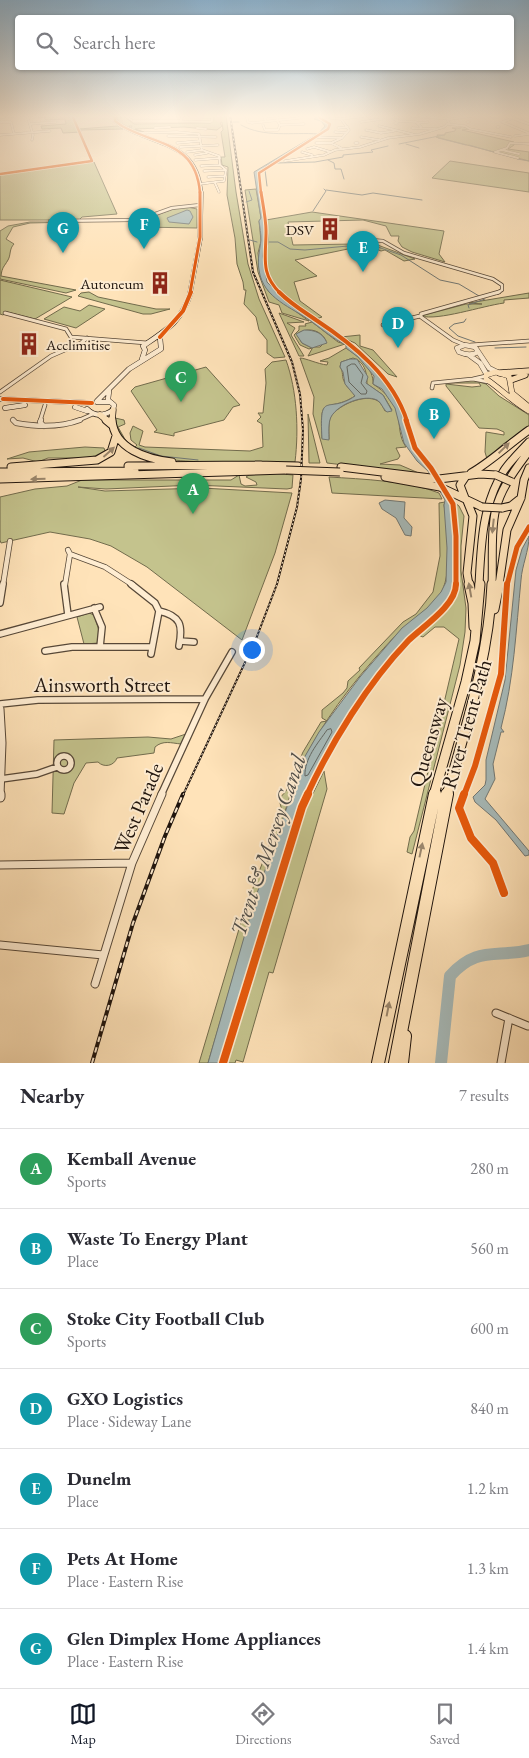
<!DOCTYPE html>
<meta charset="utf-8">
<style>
body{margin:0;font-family:"EB Garamond",serif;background:#f7f7f7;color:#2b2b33}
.you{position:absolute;left:251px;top:649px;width:18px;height:18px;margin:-12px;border:4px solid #fff;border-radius:50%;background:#1a73e8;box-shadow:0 0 0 8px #1a73e833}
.badge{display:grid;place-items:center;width:32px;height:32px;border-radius:50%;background:#111827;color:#fff;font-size:16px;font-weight:700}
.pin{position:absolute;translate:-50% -41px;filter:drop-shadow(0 1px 2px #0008)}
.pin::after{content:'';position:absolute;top:26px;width:18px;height:15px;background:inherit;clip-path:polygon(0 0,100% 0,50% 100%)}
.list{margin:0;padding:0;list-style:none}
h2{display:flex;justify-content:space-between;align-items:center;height:65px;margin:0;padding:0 20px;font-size:21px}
h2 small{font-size:16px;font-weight:400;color:#7c7c81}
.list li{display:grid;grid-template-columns:32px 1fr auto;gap:15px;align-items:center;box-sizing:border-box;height:80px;padding:0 20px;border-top:1px solid #e1e1e2}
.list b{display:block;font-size:19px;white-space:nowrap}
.list p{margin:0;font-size:16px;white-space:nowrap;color:#7c7c81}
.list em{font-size:16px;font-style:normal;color:#7c7c81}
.icon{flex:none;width:28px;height:28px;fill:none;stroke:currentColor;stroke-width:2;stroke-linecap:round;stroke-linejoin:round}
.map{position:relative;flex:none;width:529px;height:1063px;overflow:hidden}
.search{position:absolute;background:#fff;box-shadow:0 1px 4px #0004;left:15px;right:15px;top:15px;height:55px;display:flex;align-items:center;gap:12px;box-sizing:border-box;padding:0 18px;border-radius:5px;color:#7c7c81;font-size:19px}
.sheet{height:625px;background:#fff}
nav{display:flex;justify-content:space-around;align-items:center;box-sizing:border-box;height:70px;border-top:1px solid #e1e1e2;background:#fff;font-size:14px;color:#7c7c81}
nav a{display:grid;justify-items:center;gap:2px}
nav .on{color:#111827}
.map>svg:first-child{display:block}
.green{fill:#c4c38d;stroke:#726c4d;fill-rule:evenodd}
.water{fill:#a7bbbb;stroke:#717875}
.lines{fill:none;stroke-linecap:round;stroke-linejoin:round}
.shore{stroke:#636864;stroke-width:1}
.stream{stroke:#717875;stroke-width:1}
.river{stroke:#a7bbbb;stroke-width:12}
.minor-far5-casing{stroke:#574838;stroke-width:2.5}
.minor-far4-casing{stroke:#574838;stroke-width:4}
.minor-far3-casing{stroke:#574838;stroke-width:4.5}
.minor-far2-casing{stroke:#574838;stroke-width:6}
.minor-far1-casing{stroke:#574838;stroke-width:8}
.minor-casing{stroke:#574838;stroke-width:9}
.tertiary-far3-casing{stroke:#574838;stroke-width:3}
.tertiary-far2-casing{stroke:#574838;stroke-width:5.5}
.tertiary-far1-casing{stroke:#574838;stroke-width:9}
.tertiary-casing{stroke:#574838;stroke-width:11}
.secondary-far2-casing{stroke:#1f140d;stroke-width:4}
.secondary-far1-casing{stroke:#1f140d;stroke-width:5}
.secondary-casing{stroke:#1f140d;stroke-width:5.5}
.primary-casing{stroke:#1f140d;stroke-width:6}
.trunk-far3-casing{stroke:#1f140d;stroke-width:7}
.trunk-far2-casing{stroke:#1f140d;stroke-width:9}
.trunk-far1-casing{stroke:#1f140d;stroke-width:11}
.trunk-casing{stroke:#1f140d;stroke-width:14}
.minor-far5{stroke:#ffedd2;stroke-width:2}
.minor-far4{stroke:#ffedd2;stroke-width:2.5}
.minor-far3{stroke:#ffedd2;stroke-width:3}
.minor-far2{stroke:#ffedd2;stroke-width:4.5}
.minor-far1{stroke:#ffedd2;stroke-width:5.5}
.minor{stroke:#ffedd2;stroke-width:7}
.tertiary-far3{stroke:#ffedd2;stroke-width:2.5}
.tertiary-far2{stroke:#ffedd2;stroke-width:4.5}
.tertiary-far1{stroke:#ffedd2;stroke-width:7}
.tertiary{stroke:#ffedd2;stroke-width:9}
.secondary-far2{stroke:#ffedd2;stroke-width:3}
.secondary-far1{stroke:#ffedd2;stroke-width:4}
.secondary{stroke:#ffedd2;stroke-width:4.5}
.primary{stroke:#ffe3b9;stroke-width:5}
.trunk-far3{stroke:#ffe3b9;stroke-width:5.5}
.trunk-far2{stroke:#ffe3b9;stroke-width:7}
.trunk-far1{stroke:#ffe3b9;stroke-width:9}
.trunk{stroke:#ffe3b9;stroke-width:12}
.rail-far1-casing{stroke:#1f140d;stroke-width:2}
.rail-casing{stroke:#1f140d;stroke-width:4}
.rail-far1{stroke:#ffedd2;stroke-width:1;stroke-dasharray:2;stroke-linecap:butt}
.rail{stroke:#ffedd2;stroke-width:2;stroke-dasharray:5.5;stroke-linecap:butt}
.trunk-bridge-casing{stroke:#1f140d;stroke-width:9;stroke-linecap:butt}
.trunk-bridge{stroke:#ffe3b9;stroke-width:7}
.cycleway-far5-casing{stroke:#ffedd2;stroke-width:4}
.cycleway-far4-casing{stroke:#ffedd2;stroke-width:5}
.cycleway-far3-casing{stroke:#ffedd2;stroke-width:6}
.cycleway-far2-casing{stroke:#ffedd2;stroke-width:8}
.cycleway-far1-casing{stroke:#ffedd2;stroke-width:9}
.cycleway-casing{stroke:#ffedd2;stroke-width:11}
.cycleway-far5{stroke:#e8590c;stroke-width:2.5}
.cycleway-far4{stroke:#e8590c;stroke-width:3}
.cycleway-far3{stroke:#e8590c;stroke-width:4}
.cycleway-far2{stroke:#e8590c;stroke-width:5}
.cycleway-far1{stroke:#e8590c;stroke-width:6}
.cycleway{stroke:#e8590c;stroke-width:8}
.oneway{fill:#9a866c}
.labels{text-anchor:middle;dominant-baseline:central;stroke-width:4;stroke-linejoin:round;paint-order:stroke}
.far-poi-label{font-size:15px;fill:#1f140d;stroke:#ffedd2;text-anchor:end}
.near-street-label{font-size:21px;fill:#1f140d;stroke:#ffedd2}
.near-water-label{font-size:22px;font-style:italic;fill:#4f4e4a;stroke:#ffedd2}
</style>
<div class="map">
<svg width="529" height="1063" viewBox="0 0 529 1063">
<rect width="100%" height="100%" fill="#ffe3b9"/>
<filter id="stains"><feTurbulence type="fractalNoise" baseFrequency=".004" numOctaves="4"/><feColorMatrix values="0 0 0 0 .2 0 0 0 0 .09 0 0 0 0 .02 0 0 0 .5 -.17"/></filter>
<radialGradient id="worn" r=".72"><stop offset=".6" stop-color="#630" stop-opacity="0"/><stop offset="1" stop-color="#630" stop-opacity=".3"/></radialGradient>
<path class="green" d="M38,115l-9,1 44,-1 6,14 39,-3 5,3 -43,1 1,2 -18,1 -2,-5 -19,1 -1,-3 25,-2 -1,-5 -19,1 -2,-3 -5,1z
M117,115h10l-2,2 9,7 77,-1 2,-8h13l10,77 12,72 11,35 26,58 -11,1 -7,-5v-13l-8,-10 -3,-13 -12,-13 2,-14h-2l-1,-8 -6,-18 -2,-26 -8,-43 1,-28 -6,-2 -1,-8h4l-4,-25 2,-2 -1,-8 -2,1 2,3 -5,4 -33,-3 -49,2 9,3 -14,-3 2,-3h-3l1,2 -12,-6z
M461,126l8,3 -7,1 52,12v3l-6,4 21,3v9l-93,-24h2l-1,-2h8v-2l10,-2 1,-2 -4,-1h9z
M450,161l79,12v19l-97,-14z
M94,162l23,52 -35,3 -3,3h-79v-45z
M256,189l5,29 -2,3 2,20 -3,12 3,25 8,14 40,29 -27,-8 -3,-8 -10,-3 -11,-30 -13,-82z
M187,207l10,2v19l-57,-1 10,-5 -1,-4 24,-9z
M312,212l132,19 -5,23 6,8 -33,-10 -10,-5 -4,-6 1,-5h-8l-5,-10 -23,-6 -75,2 5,23 61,-1 5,-1v-2h8l48,18 -11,2 -19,-11 -4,1 -14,-6 -72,15 22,16 -23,6 6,19 22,16 -6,2c-26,-12 -48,-30 -50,-60 0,-7 2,-13 2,-20 0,-6 -2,-13 -2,-19z
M30,222h45l-45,1 -17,4 -7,12 8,5c-5,5 -3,11 -6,16 -4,7 -6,7 -7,16l75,14 -10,3 -66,-14v-48l8,-5z
M0,280l72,17 -37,22 -28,-7 -4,3 -3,-1z
M89,292l9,5 58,12h14l-19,5h-8l-65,-18 3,-3z
M529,293v5l-25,2v3c-22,3 -66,18 -83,13l45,-12h16l-13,-1z
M89,305l16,4 -29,19 -32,-9 20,-12 16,4z
M279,313l25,9 -17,1 8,5 -4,7 13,21h-5z
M312,322l26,20 7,2 -37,12 5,-9h7l6,-6c-5,-12 -20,-14 -29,-7l5,9 10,5 -3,1 -9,-4 -6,-10 5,-5v-4h7l-1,-2z
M360,335v11l13,4 24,27 -9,-3 -33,-31 -14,-6z
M346,348c12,8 28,20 27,36 11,7 23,18 25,31 2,12 1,22 8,32l-10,1 4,8 -2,3 -18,5 20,1 21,9 -94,-11 -14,-49 1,-17 -14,-39c5,0 18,6 27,7l1,-3 -8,-1 9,-3zM353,358c13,4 14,17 14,26l16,11 9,15 -7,1c-2,-4 -4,-8 -7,-10 -13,-8 -39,4 -47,15 -3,6 -2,16 -2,23l-7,-1c-3,-47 5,-24 33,-42 -2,-5 -8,-8 -10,-13 -4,-6 -1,-11 -5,-16l1,-5z
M286,360c11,31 13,69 9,102 -23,0 -46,0 -69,0 -38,-1 -102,4 -111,-44l9,2 1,4 -7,3 8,14 9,6 2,-2 -6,-5 -1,-7 3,-7 10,5 -4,14 6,2 105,4 13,-4 -1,-23 -5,-3 4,-4 -3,-4h5l3,-30 -1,-14 7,-7z
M206,367l34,38 -7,2 -9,13 -50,13v3l-20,-4 3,-2 -26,-39 4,-4z
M472,380l14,4 13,12 30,19v12l-26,17 -16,15 -2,-7 1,-20 18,3v-3l-7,-3 -18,-1 -33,-42v-2l26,3 9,-1 -2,-3h-33z
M308,414l12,49h-11z
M85,447l19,1 1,3 -10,5 -11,2h-36l-10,4 -15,-4 -16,1 22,-7z
M271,473l22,2 -1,13 -5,1 -93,-4 -88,4 -28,-2 27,4 97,-3 90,5 -17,60 -33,87 -95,-73 -36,-21 -21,-7 -40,-7 -49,11 -1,-3v-43l35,-8 32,-3 15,-6h149l8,-5 2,9 4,2 12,-1 -1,-3 -10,-5 3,-2z
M329,477c32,2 81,4 110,16l3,6 -110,-6z
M451,500l8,6 5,10 -3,30v25l5,37 -1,24 -5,33 -48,189 -5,-2 3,-15 4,-6 45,-192 -15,-12h-9l-12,10 -5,-2c13,-12 31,-24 38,-39 8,-19 3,-78 -5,-96z
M445,502l-1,3c4,23 8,65 -2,86 -9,19 -33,30 -46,44 -33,35 -64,73 -87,115 -13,22 -20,50 -28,74 -28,79 -49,159 -73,239h-9l46,-154 37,-98 -3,-12 7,-8 17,-39 18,-30 6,-1 -5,-3v-8l21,-17 4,-5 1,-7 12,-11 -1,-2 44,-46 13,-8 17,-22 7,-36 -1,-53z
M89,613l5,2 6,19 -1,9 -15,1 -7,-27z
M186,734l-5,10c-10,-1 -18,-4 -26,3l-1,6 -37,5c-3,8 -13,10 -19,4l-12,1 -12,20 -10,31 -12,-1 2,-73 94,-3 23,2z
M324,771l3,18 -54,184 -4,-1 -26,90 -7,-2 -1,3h-10l76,-245z"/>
<path class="water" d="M316,115h3v2l10,8 -2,5 -61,36 -8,7 7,56 -2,27 4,26 20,20 74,51 14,16 25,37 14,42 15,18 22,41 4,32v47l-7,17 -44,40 -46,57 -21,33 -27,49 -27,76 -62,205h-13l47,-164 49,-141 15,-26 41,-55 42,-49 25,-20 14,-16 5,-10 1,-34 -3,-43 1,-5 -17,-29 -11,-10 -13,-18 -9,-35 -13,-19 -9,-5 1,-8 -16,-19 -12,-9v-3c-13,-6 -23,-15 -34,-23 -20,-15 -49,-23 -53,-52 -2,-11 1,-20 2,-30 0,-6 -1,-13 -2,-19l2,-3 -7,-46 65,-39 6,-7 -4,-5 -7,-2 2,-1z
M187,210l3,1 3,6 -4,7 -20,-2 -2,-4z
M304,330c11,0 19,3 23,13l-15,5 -10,-5 -6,-9z
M350,359h7l11,18 -2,6 17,12 9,16 -5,1c-4,-3 -6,-10 -10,-12 -13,-6 -39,4 -46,17 -3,6 -2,16 -2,23l-7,-1c-3,-51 6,-24 33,-43l-10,-12 -2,-12 -3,-5 1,-5z
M385,500l20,2 -1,16 8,9 -1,9 -6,-1 -9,-17 -14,-9 -3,-6z
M529,536c0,15 -7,29 -8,44 -5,50 -7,99 -20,148l3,4h-3l-8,32 2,15 -10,20 44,52v4l-4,1 -29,-36 -21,-18 -2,-5 12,-12 1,-5v-20l19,-80 11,-110 6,-21z"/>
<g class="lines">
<path class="shore" d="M352,364h3l8,11 -2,8 6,8 -1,3h-5l-12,-12 -2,-15z
M331,729l1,3 -24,43 -3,1c-1,-17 13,-33 22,-46z"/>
<path class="stream" d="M233,122h6
M241,125c23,13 52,7 77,9
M438,138l28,7
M399,144l45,-9
M406,144l13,4
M469,145l45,13
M517,159l12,2
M328,160l6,3 1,6h6l3,10
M267,186l-2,-16 11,-7 39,-1 28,-5v-2l30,-3 -2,-2 17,-4
M326,190l36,5 11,-2 49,7
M246,202l6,-2 -3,-9
M313,211l13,-20 -2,-2
M250,240l7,2
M269,242h9l12,7 15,1 64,-6 32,11 39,25 19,4 20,12
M469,308l-1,-3 17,-6
M466,319l-2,3 -10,2 -5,4 9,8 17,6
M495,348l31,-1
M139,448l22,8 37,4"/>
<path class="river" d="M441,1063l9,-87c27,-30 45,-18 79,-26"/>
<defs>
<path id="minor-far5" d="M27,115l6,20 -1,5
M130,115l-3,2 6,4h47
M167,115h18
M189,115l-6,1 -3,5 30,1 2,-1v-6
M246,115l2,7 4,1 47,-5 2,-1 -1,-2
M329,115l2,3 10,1
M399,115l52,4 27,-4
M203,117h9
M146,118l2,-1
M514,118l-12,4 27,11
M394,119l5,2 -4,2 2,1
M266,121l-2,-4 20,-2
M399,121l17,1 5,5
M0,122h11l3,12
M361,122l21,-3
M467,122h2
M418,123l10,-1
M30,124l26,-2
M447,124l18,2 5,3 41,8
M263,125l2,5h13l2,-5 -3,-5
M280,125l24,-1
M379,126l33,8
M497,127h2
M155,128l15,-1
M197,128l9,1
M338,128l10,-1
M412,128l23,1
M366,130l15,3 13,-2
M335,132l12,1
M140,133l37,-1 22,2 3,16 17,6 1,9 6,5 -2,11 -25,3
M0,135l50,-4
M168,136l48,1
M515,136l14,-2
M317,137l24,1
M361,137l18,3
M177,143l22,-2
M316,143h15
M355,143h3
M180,147l38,-2
M341,148l-10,-5 11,-5 7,-8 -8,-11 31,-4
M307,149l7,-2 17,5
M502,150l17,4
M187,152l15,-2
M302,152l10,3
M495,152l12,-4 3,-5 19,1
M495,152l23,6
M195,155l12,-2
M195,160l25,-2
M285,161l39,-6 11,-5 25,-3 28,-9 32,-4 24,-7 5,-4 -3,-6
M201,166l19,-1
M204,171l22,-1
M208,177l17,-1
M215,183l4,9"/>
<path id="minor-far4" d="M50,221l82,-1 12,-2 28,-10 28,-3
M372,240l11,1 21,12 89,26 9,6v5l-5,3"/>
<path id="minor-far3" d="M5,313l61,16 5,8 76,6
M383,325l37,-9
M465,345l-12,-5 -32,-23v-3l78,-22
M471,345l58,-4
M486,376l-13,3 16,3
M432,388l1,-5 40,-4
M0,392l51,-36 30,-13 6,-5
M13,420l1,1
M40,421l5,-16
M77,421l16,-7"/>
<path id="minor-far2" d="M13,420l3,3c22,4 43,5 64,-3
M41,420l-1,2 4,4
M68,550l2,4 35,13 28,18
M3,585l7,-44
M65,585l5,-31"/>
<path id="minor-far1" d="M64,584l4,31
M131,584l24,19 4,8 -8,43
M0,603l3,-19
M94,608l8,19 -2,20
M159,611c22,5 24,14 20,35
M0,634l100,-27
M180,641l14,1
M45,651l27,-4h80
M0,704l38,-4 167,-1
M57 763a7 7 0 1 1 14 0a7 7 0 1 1-14 0Z
M1,779l36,-5 20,-7
M161,795l44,-96 27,-47"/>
<path id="minor" d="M0,865l132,-2
M0,945l103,10
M95,984l37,-121 30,-69
M496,1013l32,13
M501,1063l8,-45"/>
<path id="tertiary-far3" d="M504,115l25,9
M0,117l24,-2"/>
<path id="tertiary-far2" d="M478,352c-6,4 -12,3 -19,0l-2,-4 8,-3 10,2 14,21 8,4
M469,355l11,8 7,12"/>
<path id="tertiary-far1" d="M0,709l2,34 -2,52"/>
<path id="tertiary" d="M0,797v-3"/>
<path id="secondary-far2" d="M116,115l-1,6 7,5c35,20 76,17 79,67"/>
<path id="secondary-far1" d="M190,293l10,-54 1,-47"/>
<path id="secondary" d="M142,359l3,-9 -2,-4c24,-16 38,-24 48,-54
M0,399l92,4
M97,401l32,-32 32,-20 -1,-12
M97,402h13
M75,407l12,4
M5,408l20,-3
M87,409c8,8 17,7 26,1l1,-5 -6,-5 1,-9"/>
<path id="primary" d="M529,407l-17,-14 -3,-17 -13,-4 -10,3v4c15,10 27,23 43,32"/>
<path id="trunk-far3" d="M500,373l29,-2
M511,380l14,-5
M100,415l8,6
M112,421l1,-11"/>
<path id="trunk-far2" d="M106,420l6,5
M112,420c2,29 35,39 60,42
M256,465l42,1
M128,466l133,-1
M11,467l86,-7 14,-8 5,-16
M341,467l98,12 41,-5 16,1
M0,472l135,-1
M471,473c21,-12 38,-29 58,-43
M385,477l55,10 42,20
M0,479l286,-9
M465,498l-5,-13 6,-9
M521,498l3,-18 5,-12
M467,501l6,15 -6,57 2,12
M502,508l9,-2 10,-8
M479,585c2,-39 3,-79 24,-113 7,-11 18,-21 26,-30
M492,585c1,-21 -1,-44 2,-66 3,-26 20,-48 35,-68
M499,585l8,-55 14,-32"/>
<path id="trunk-far1" d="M469,584l4,19 1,24
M494,609l5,-25
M434,795l32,-113 9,-41 5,-57
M447,795c19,-69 42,-139 45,-211"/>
<path id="trunk" d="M378,1063l57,-269
M395,1063l52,-269
M402,1063l3,-27"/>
</defs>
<use href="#minor-far5" class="minor-far5-casing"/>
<use href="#minor-far4" class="minor-far4-casing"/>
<use href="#minor-far3" class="minor-far3-casing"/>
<use href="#minor-far2" class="minor-far2-casing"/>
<use href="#minor-far1" class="minor-far1-casing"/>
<use href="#minor" class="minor-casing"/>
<use href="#tertiary-far3" class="tertiary-far3-casing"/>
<use href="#tertiary-far2" class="tertiary-far2-casing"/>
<use href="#tertiary-far1" class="tertiary-far1-casing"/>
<use href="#tertiary" class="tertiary-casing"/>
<use href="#secondary-far2" class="secondary-far2-casing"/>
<use href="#secondary-far1" class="secondary-far1-casing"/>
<use href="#secondary" class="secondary-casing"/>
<use href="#primary" class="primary-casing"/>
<use href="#trunk-far3" class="trunk-far3-casing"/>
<use href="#trunk-far2" class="trunk-far2-casing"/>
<use href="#trunk-far1" class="trunk-far1-casing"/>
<use href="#trunk" class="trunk-casing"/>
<use href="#minor-far5" class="minor-far5"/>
<use href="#minor-far4" class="minor-far4"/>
<use href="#minor-far3" class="minor-far3"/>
<use href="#minor-far2" class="minor-far2"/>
<use href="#minor-far1" class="minor-far1"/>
<use href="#minor" class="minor"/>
<use href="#tertiary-far3" class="tertiary-far3"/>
<use href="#tertiary-far2" class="tertiary-far2"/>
<use href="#tertiary-far1" class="tertiary-far1"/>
<use href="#tertiary" class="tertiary"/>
<use href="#secondary-far2" class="secondary-far2"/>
<use href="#secondary-far1" class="secondary-far1"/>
<use href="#secondary" class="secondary"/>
<use href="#primary" class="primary"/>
<use href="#trunk-far3" class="trunk-far3"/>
<use href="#trunk-far2" class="trunk-far2"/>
<use href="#trunk-far1" class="trunk-far1"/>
<use href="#trunk" class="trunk"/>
<defs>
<path id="rail-far1" d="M183,795l73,-156 21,-55 20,-77 4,-28 2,-49 -3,-36 -8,-32 -39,-90 -23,-157"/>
<path id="rail" d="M92,1063l41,-140 32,-87 18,-42"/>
</defs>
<use href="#rail-far1" class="rail-far1-casing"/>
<use href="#rail" class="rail-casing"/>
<use href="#rail-far1" class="rail-far1"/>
<use href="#rail" class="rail"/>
<defs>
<path id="trunk-bridge" d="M286,470l54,2
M496,475l16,7
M482,507l20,1"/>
</defs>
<use href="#trunk-bridge" class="trunk-bridge-casing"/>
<use href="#trunk-bridge" class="trunk-bridge"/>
<defs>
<path id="cycleway-far5" d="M116,115l-1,6 7,5c36,20 74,16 78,67
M0,174l92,-13 -20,-46
M261,193l-2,-20 69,-44 2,-5 -10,-6 -1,-3"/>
<path id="cycleway-far4" d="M261,192c2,13 5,27 5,39 0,27 -6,42 14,62
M190,293l10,-56v-45"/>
<path id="cycleway-far3" d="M279,292c12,12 24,19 37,28 38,25 77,57 91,101
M160,337l23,-26 8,-19
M3,399l89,4"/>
<path id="cycleway-far2" d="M406,420l9,28 16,20 22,36 3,32v49
M507,585l10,-38 12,-20"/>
<path id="cycleway-far1" d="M307,795c24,-52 61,-112 101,-154 14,-14 48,-35 48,-57
M464,795l11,-29 26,-92 6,-90"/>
<path id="cycleway" d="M464,794l-5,14 12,30 22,25 11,30
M223,1063l79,-256 6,-13"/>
</defs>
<use href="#cycleway-far5" class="cycleway-far5-casing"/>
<use href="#cycleway-far4" class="cycleway-far4-casing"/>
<use href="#cycleway-far3" class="cycleway-far3-casing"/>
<use href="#cycleway-far2" class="cycleway-far2-casing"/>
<use href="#cycleway-far1" class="cycleway-far1-casing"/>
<use href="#cycleway" class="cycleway-casing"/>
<use href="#cycleway-far5" class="cycleway-far5"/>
<use href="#cycleway-far4" class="cycleway-far4"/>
<use href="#cycleway-far3" class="cycleway-far3"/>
<use href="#cycleway-far2" class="cycleway-far2"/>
<use href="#cycleway-far1" class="cycleway-far1"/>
<use href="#cycleway" class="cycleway"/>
</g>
<defs><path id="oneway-solid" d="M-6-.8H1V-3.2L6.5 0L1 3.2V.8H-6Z" transform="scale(1.25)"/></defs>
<g class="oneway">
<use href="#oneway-solid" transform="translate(504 448) rotate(-44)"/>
<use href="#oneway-solid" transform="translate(109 452) rotate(-42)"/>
<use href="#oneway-solid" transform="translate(38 479) rotate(179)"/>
<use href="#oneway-solid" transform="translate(493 526) rotate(96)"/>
<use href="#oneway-solid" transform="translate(470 590) rotate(-100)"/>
<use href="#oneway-solid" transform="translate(421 850) rotate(-78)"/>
<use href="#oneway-solid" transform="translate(388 1009) rotate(-79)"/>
</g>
<linearGradient id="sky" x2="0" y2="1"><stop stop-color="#8eb7d6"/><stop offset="0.44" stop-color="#fff2e0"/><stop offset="1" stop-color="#fff2e0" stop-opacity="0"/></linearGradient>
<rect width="529" height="264" fill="url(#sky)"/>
<defs>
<symbol id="building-bare" viewBox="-9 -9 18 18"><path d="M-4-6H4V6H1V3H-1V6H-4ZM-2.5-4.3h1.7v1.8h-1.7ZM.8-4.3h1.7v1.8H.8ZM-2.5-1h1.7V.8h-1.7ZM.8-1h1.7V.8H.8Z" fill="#8f2418" stroke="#ffedd2" stroke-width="2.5" paint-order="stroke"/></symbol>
</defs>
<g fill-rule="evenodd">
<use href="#building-bare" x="314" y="213" width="32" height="32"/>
<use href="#building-bare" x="144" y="267" width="32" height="32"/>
<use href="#building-bare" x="13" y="328" width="32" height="32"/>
</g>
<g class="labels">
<g class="far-poi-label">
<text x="314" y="229">DSV</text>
<text x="144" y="283">Autoneum</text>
<text x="46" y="344" text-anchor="start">Acclimitise</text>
</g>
<g class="near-street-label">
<text x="102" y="684">Ainsworth Street</text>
<text transform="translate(466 724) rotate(-74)">River Trent Path</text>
<text transform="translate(428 742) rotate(-74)">Queensway</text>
<text transform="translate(138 808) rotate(-67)">West Parade</text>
</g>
<g class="near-water-label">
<text transform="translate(268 845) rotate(-71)">Trent &amp; Mersey Canal</text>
</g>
</g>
<rect width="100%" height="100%" filter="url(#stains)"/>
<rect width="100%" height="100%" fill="url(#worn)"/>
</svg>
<div class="you"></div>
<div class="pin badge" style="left:193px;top:514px;background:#2e9e5b">A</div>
<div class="pin badge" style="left:434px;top:439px;background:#0f9aa8">B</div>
<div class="pin badge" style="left:181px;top:402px;background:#2e9e5b">C</div>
<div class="pin badge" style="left:398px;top:348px;background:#0f9aa8">D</div>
<div class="pin badge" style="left:363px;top:272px;background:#0f9aa8">E</div>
<div class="pin badge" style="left:144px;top:249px;background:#0f9aa8">F</div>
<div class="pin badge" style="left:63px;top:253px;background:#0f9aa8">G</div>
<div class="search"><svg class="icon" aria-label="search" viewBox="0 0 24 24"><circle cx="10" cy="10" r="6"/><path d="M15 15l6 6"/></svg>Search here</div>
</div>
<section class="sheet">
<h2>Nearby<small>7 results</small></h2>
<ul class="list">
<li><span class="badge" style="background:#2e9e5b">A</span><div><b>Kemball Avenue</b><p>Sports</p></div><em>280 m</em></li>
<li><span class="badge" style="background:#0f9aa8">B</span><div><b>Waste To Energy Plant</b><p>Place</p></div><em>560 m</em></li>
<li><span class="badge" style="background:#2e9e5b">C</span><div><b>Stoke City Football Club</b><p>Sports</p></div><em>600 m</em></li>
<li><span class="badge" style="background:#0f9aa8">D</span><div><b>GXO Logistics</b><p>Place · Sideway Lane</p></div><em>840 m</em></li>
<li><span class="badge" style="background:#0f9aa8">E</span><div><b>Dunelm</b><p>Place</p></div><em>1.2 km</em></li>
<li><span class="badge" style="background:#0f9aa8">F</span><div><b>Pets At Home</b><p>Place · Eastern Rise</p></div><em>1.3 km</em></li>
<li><span class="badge" style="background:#0f9aa8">G</span><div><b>Glen Dimplex Home Appliances</b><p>Place · Eastern Rise</p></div><em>1.4 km</em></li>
</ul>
</section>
<nav>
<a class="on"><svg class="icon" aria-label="map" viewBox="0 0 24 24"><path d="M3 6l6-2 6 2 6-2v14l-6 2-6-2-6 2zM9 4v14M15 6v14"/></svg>Map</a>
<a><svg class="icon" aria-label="directions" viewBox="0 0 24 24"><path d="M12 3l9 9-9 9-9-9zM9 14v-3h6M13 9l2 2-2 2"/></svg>Directions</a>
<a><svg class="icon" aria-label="saved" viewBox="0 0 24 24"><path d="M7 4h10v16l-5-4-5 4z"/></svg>Saved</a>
</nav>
